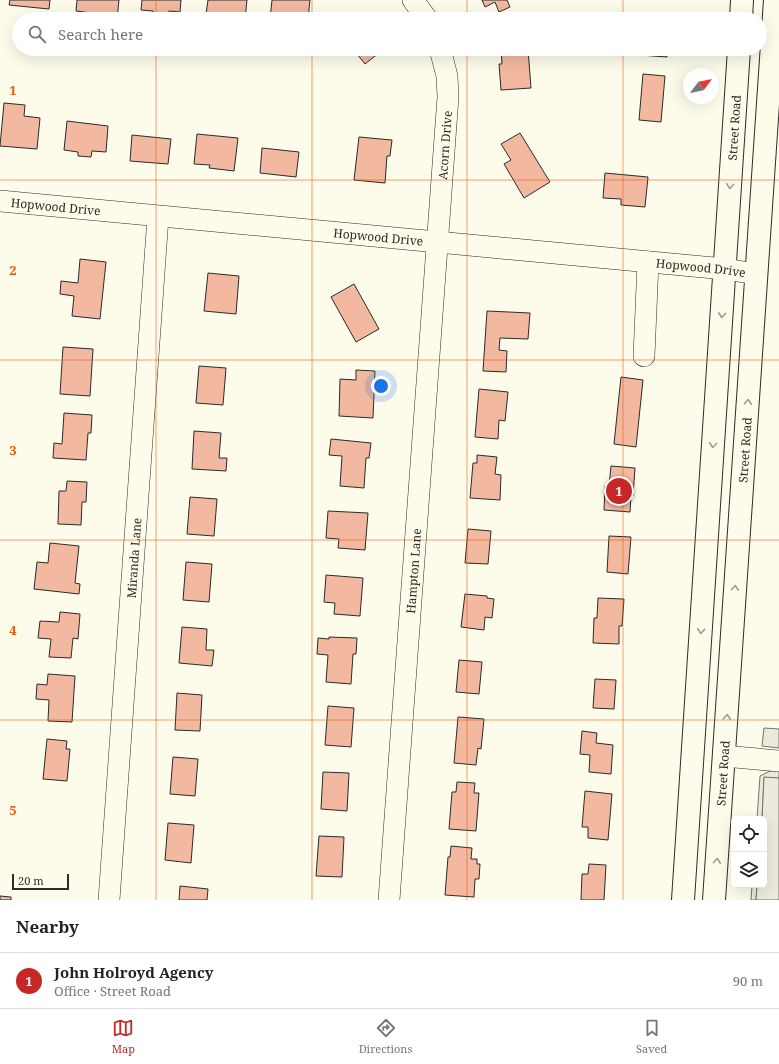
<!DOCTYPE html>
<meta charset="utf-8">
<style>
body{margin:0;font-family:"Noto Serif",serif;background:#f6f6f6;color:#222}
.controls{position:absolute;right:12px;bottom:12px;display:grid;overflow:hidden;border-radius:6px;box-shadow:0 4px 16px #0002}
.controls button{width:36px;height:36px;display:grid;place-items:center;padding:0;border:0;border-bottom:1px solid #e0e0e0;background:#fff;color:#222;font:20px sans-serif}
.compass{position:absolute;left:683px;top:68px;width:36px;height:36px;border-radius:50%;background:#fff;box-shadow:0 4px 16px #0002;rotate:58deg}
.scale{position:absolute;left:12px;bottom:10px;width:57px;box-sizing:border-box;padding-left:4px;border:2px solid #2b2b2b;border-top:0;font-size:11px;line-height:14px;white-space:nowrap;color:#2b2b2b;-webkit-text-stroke:3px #fdfbea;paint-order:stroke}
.you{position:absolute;left:381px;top:386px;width:14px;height:14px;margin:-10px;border:3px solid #fff;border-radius:50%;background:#1a73e8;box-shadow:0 0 0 6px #1a73e833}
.badge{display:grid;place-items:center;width:26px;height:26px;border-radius:50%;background:#c62828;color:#fff;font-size:13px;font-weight:700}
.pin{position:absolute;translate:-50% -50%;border:2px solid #fff;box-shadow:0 1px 4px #0006}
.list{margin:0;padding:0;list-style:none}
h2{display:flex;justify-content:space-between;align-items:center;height:52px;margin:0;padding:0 16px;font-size:17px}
h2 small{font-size:13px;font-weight:400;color:#767676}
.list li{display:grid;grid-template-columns:26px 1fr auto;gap:12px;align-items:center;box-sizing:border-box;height:56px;padding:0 16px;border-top:1px solid #e0e0e0}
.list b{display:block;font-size:15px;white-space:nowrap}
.list p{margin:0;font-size:13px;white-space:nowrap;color:#767676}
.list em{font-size:13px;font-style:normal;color:#767676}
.icon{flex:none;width:22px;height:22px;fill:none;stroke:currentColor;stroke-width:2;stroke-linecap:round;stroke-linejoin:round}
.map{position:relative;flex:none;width:779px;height:900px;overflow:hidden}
.search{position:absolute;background:#fff;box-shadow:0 4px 16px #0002;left:12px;right:12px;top:12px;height:44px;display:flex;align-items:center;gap:10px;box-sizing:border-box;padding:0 14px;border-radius:22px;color:#767676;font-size:15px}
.sheet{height:108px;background:#fff}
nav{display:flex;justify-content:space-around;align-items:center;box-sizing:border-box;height:56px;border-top:1px solid #e0e0e0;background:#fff;font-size:11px;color:#767676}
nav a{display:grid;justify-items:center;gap:2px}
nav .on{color:#c62828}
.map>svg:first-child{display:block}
.green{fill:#ecebdb;stroke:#74746e}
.parking{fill:#eceadb;stroke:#74746e}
.building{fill:#f2b8a0;stroke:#2b2b2b}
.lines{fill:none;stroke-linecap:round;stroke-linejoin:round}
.minor-casing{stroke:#2b2b2b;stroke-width:22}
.major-casing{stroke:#2b2b2b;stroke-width:24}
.minor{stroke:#fdfbea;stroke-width:21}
.major{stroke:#fdfbea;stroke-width:22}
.oneway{stroke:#9e9d94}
.grid{fill:none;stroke:#e8590c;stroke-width:1;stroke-opacity:0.55}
.labels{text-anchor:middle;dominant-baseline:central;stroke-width:3;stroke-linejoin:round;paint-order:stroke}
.street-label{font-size:12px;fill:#2b2b2b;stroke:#fdfbea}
.grid-label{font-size:13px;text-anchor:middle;font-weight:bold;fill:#e8590c;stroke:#fdfbea;stroke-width:3;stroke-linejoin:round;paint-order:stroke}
</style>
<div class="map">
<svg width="779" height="900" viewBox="0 0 779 900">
<rect width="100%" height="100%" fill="#fdfbea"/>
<path class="green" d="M764,728l15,1v19l-17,-2z
M779,770v8h-15l-2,41h-5l3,-43 10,-5z
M752,885h5l-1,15h-5z"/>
<path class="parking" d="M764,777l15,1v122h-23l1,-15h7v-66h-2z"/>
<path class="building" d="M10,0h40l-1,9 -40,-4z
M77,0h42l-2,19h-19l1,-5 -23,-3z
M142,0h39l-1,12 -11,-1 -1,6 -15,-1v-5l-12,-1z
M208,0h39l-2,19 -39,-5z
M272,0h38l-2,19h-38z
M482,0h25l3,7 -11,5 -4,-10 -10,5z
M353,49h31l-19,15z
M501,49h27l3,39 -30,2 -2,-26h3z
M640,49h27v8l-28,-2z
M643,74l22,2 -4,46 -22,-2z
M4,103l21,2 -1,11 16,2 -3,31 -37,-3z
M67,121l41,5 -2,26 -14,-1 -1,6 -13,-1v-4l-14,-2z
M520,133l30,49 -26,16 -20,-34 7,-4 -10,-16z
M197,134l41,4 -4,33 -25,-3 1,-3 -16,-1z
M132,135l39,4 -3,25 -38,-3z
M359,137l33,3 -2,16h-3l-2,27 -31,-3z
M262,148l37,4 -3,25 -36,-4z
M605,173l43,4 -3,30 -24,-2v-6l-18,-1z
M80,259l26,3 -6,57 -28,-3 2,-20 -14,-2 1,-13 17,2z
M208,273l31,3 -3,38 -32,-3z
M354,284l25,45 -23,13 -25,-45z
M487,311l43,2 -2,26 -28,-1 -1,12 8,1 -1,21 -23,-1z
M63,347l30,2 -3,47 -30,-2z
M199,366l27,2 -3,37 -27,-2z
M356,370l19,1 -2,47 -34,-2 1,-37 16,1z
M621,377l22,3 -7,67 -22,-3z
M479,389l29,3 -3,29 -6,-1 -1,19 -23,-2z
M64,413l28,2 -1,18h-3l-2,27 -33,-2 1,-15 8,1z
M194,431l27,2 -2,25h8l-1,13 -34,-2z
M331,439l40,4 -2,15h-3l-2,30 -24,-2 2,-30 -13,-1z
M477,455l20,2 -2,17 6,1 -1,25 -30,-2 3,-35h4z
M611,466l24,2 -2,28h-2l-1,16 -26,-2 1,-24 4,1z
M67,481l20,1 -1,20h-4l-1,23 -23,-1 1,-33h7z
M190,497l27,2 -3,37 -27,-2z
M328,511l40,2 -3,37 -27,-2 1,-9 -13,-1z
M468,529l23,2 -3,33 -23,-1z
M609,536l22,1 -3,37 -21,-2z
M50,543l29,3 -4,37 5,1 -1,10 -45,-5 3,-27 11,1z
M186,562l26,2 -3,38 -26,-2z
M326,575l37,3 -3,38 -26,-2 1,-11 -11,-1z
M465,594l22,2v2l7,1 -2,19 -7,-1 -1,13 -23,-3z
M598,598l26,1 -2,27h-3v18l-26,-1 1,-25h3z
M60,612l20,2 -2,25 -5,-1 -2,20 -22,-1 2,-18 -13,-1 2,-17 19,1z
M182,627l25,2 -1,21h8l-2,16 -33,-3z
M329,637l28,1 -1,16h-3l-2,30 -25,-2 2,-27 -11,-1 1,-16 11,1z
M459,660l23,2 -3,32 -23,-2z
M48,674l27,2 -3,46 -24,-1 1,-21 -13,-1 1,-15 10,1z
M595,679l21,1 -2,29 -21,-1z
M177,693l25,2 -2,36 -25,-1z
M328,706l26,2 -3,39 -26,-2z
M458,717l26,2 -3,30 -3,-1 -2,17 -22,-2z
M582,731l15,2 -1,10 17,2 -2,29 -22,-2 1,-17 -10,-1z
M47,739l20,2 -1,8h4l-3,32 -24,-2z
M173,757l25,2 -3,37 -25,-2z
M323,772l26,1 -2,38 -26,-2z
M457,782l18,1 -1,10h5l-3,38 -27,-2 3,-37h4z
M585,791l27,3 -4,46 -20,-2v-11h-6z
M168,823l26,2 -3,38 -26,-3z
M319,836l25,1 -2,40 -26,-1z
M451,846l21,2 -1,11h6v5h3l-1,15h-4l-1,18 -29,-2 3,-38h2z
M589,864l17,1 -2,35h-23l1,-26h6z
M180,886l28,3 -1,11h-28z
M0,896l11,1v3h-11z"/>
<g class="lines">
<defs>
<g id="minor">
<path d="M413,0l14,19"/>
<path id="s1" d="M0,201l725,68 31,5"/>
<path d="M644,356l4,-94"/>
<path d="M724,756l55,5"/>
<path id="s2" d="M109,900l49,-683"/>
<path id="s3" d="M389,900l59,-803 -1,-21 -7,-27"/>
</g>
<g id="major">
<path d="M741,19l1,-19"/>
<path id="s4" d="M683,900l56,-851"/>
<path id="s5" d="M714,900l61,-900"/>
</g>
</defs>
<use href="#minor" class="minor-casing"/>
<use href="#major" class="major-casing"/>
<use href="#minor" class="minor"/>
<use href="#major" class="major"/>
</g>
<defs><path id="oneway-chevron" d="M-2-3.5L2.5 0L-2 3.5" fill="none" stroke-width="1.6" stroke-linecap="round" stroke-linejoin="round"/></defs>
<g class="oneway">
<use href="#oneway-chevron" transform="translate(730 186) rotate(94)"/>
<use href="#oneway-chevron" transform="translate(722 315) rotate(94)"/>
<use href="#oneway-chevron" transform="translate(748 402) rotate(-86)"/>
<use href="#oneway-chevron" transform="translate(713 445) rotate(94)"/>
<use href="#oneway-chevron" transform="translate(735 588) rotate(-86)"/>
<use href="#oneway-chevron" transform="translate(701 631) rotate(94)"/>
<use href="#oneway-chevron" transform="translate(727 717) rotate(-86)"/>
<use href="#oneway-chevron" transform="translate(717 861) rotate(-86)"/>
</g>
<path class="grid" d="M156,0v19M312,0v19M467,0v19M623,0v19M156,49v851M312,49v851M467,49v851M623,49v851M0,180h779M0,360h779M0,540h779M0,720h779"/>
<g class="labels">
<g class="street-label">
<text stroke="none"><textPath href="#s4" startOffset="774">Street Road</textPath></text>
<text stroke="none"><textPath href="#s3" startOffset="757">Acorn Drive</textPath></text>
<text stroke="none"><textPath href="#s1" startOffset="56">Hopwood Drive</textPath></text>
<text stroke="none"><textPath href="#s1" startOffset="380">Hopwood Drive</textPath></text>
<text stroke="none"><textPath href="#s1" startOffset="704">Hopwood Drive</textPath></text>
<text stroke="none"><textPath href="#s5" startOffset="451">Street Road</textPath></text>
<text stroke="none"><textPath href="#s2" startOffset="343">Miranda Lane</textPath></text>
<text stroke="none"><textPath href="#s3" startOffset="330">Hampton Lane</textPath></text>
<text stroke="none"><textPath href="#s5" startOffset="127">Street Road</textPath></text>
</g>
</g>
<g class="grid-label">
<text x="13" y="95">1</text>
<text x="13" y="275">2</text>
<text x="13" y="455">3</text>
<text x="13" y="635">4</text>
<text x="13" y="815">5</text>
</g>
</svg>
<div class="controls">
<button><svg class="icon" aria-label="locate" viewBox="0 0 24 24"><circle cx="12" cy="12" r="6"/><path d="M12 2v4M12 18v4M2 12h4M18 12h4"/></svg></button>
<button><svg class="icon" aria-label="layers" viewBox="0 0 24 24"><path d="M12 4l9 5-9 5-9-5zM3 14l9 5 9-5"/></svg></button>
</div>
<svg class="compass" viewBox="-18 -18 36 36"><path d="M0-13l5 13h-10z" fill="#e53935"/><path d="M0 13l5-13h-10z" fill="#767676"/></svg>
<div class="scale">20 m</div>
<div class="you"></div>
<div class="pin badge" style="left:619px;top:491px">1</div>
<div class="search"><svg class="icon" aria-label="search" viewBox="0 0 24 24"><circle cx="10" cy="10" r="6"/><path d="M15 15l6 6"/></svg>Search here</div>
</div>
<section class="sheet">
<h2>Nearby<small></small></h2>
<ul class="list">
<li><span class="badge">1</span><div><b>John Holroyd Agency</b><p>Office · Street Road</p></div><em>90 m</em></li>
</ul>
</section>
<nav>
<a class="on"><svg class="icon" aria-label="map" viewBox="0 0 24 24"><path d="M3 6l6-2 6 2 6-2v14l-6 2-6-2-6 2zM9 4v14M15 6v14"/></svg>Map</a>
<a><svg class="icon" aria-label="directions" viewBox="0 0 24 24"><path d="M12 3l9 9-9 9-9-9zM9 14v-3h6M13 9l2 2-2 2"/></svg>Directions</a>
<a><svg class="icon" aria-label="saved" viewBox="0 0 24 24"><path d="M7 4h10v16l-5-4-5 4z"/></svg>Saved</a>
</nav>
